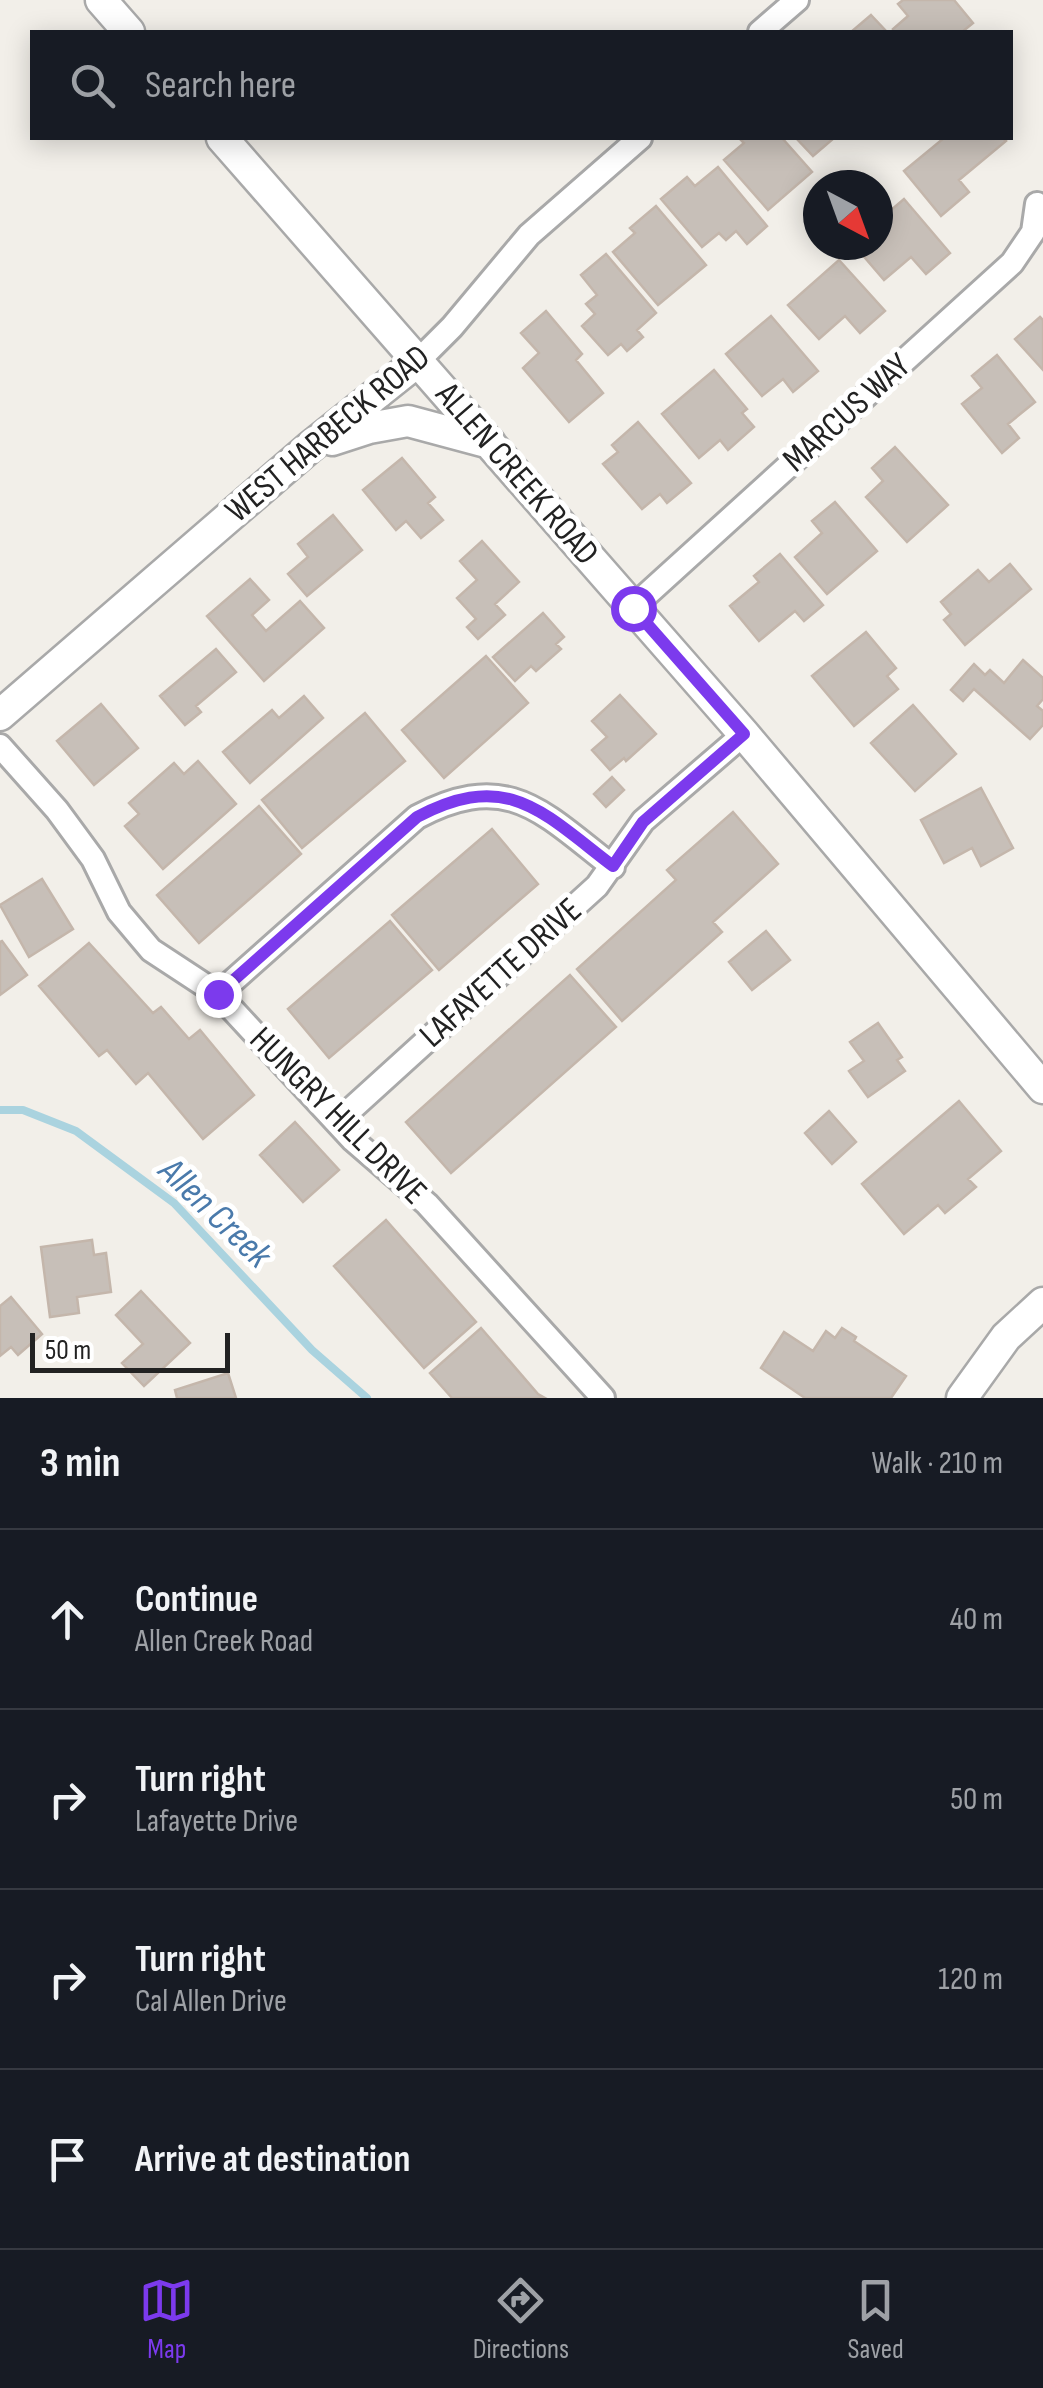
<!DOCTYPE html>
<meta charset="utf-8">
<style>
body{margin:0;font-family:"Sofia Sans Condensed",sans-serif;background:#20242c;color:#f1f3f6}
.compass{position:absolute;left:803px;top:170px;width:90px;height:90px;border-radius:50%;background:#171b24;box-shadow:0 5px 25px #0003;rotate:139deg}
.scale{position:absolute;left:30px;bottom:25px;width:200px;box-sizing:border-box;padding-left:10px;border:5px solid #222;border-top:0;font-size:28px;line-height:35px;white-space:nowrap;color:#222;-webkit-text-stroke:8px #fff;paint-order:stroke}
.stop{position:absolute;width:30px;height:30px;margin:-22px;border:8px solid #7c3aed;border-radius:50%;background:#fff}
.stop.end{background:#7c3aed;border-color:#fff;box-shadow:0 2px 10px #0008}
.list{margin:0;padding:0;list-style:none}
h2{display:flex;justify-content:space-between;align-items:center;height:130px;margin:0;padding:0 40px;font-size:42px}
h2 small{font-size:32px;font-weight:400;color:#9ea1a6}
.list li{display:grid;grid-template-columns:65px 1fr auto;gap:30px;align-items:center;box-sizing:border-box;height:180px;padding:0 40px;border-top:2px solid #363941}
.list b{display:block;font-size:38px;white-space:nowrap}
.list p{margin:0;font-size:32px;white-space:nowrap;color:#9ea1a6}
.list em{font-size:32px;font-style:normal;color:#9ea1a6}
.icon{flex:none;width:55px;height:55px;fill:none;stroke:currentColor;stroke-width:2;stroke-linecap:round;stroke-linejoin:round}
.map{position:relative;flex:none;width:1043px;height:1398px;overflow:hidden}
.search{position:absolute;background:#171b24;box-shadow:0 5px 25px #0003;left:30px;right:30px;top:30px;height:110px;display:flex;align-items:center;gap:25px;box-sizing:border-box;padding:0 35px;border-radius:0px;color:#9ea1a6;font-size:38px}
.sheet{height:850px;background:#171b24}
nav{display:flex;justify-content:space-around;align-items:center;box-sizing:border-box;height:140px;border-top:2px solid #363941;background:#171b24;font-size:28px;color:#9ea1a6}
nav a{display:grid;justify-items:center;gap:5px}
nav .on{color:#7c3aed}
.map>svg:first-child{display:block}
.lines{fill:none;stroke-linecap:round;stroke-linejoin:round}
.stream{stroke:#aad3df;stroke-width:8}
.building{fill:#c7bfb8;stroke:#c4b6ab;stroke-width:2.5}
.minor-casing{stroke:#a9a9a9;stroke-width:28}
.tertiary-casing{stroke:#a9a9a9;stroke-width:35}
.minor{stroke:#fff;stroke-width:22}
.tertiary{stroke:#fff;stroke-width:30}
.route{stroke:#7c3aed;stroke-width:12}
.labels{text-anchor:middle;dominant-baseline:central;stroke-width:10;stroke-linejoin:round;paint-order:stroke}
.street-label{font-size:35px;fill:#222;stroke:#fff}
.water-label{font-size:38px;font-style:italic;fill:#4a7aab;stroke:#fff}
</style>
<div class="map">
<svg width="1043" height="1398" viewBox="0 0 1043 1398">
<rect width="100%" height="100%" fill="#f2efe9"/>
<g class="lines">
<path class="stream" d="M0,1110h23l53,21 98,72 138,147 55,48"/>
</g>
<path class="building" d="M903,0h51l19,23 -11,9h-66l-3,-3 15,-13 -10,-12z
M871,15l16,17h-36z
M739,138h43l30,34 -44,38 -44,-50 20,-17z
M796,138h38l-21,18z
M944,138h59l3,3 -47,39 10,12 -28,24 -37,-45z
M718,167l49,59 -20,18 -11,-13 -10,9 -7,-7 -17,14 -41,-48 26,-22 8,9z
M904,199l46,54 -24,21 -15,-17 -27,23 -30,-35h24v-24z
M656,206l50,59 -48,40 -45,-53 22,-19 -5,-5z
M606,254l50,59 -19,17 6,7 -16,14 -6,-7 -13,11 -26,-29 13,-12 -9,-10 11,-9 -16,-20z
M839,260l46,51 -25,22 -15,-17 -26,23 -31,-34z
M546,311l36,43 -6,6 27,33 -34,29 -46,-54 16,-15 -18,-20z
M771,316l47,55 -25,21 -10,-13 -21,17 -36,-42z
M1040,317l3,3v50l-28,-31z
M997,355l38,47 -27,22 11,14 -17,15 -40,-49 20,-16 -10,-12z
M714,370l33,39 -5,4 12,14 -26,23 -8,-10 -21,18 -37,-44z
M638,422l53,61 -24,20 -7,-9 -18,15 -39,-45 15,-12 -6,-7z
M895,447l53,58 -41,37 -41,-45 17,-16 -11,-13z
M402,458l33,39 -7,6 15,17 -22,18 -15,-17 -10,9 -33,-40z
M835,502l42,49 -50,43 -32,-37 27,-24 -10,-12z
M333,515l29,35 -55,46 -19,-22 20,-17 -10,-13z
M482,541l37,41 -24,22 10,11 -27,24 -11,-12 9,-8 -19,-21 20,-18 -17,-19z
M780,554l43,51 -19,16 -9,-10 -36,30 -29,-35 29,-24 -5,-6z
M1010,564l21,25 -66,56 -21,-25 7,-6 -10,-12 37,-32 11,12z
M250,579l19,21 -17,15 14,16 34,-30 24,27 -60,53 -57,-65z
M543,613l21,24 -8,7 5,5 -25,22 -5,-5 -16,15 -22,-24z
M866,632l30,36 -9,8 11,13 -44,37 -42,-50z
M216,649l20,23 -40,34 5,6 -16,13 -25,-29z
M486,656l42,47 -84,75 -42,-48z
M1023,660l20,18v21l-6,7 6,5v14l-13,14 -56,-50 -11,12 -12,-11 23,-26 11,11 5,-5 14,13z
M620,695l36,39 -30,27 -2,-3 -14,12 -18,-20 15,-13 -15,-16z
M304,696l19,22 -73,65 -27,-31 49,-42 7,8z
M101,704l37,44 -44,37 -37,-44z
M913,705l43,49 -41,37 -44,-48z
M365,713l40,48 -103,87 -40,-48z
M198,761l38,43 -73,65 -38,-43 14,-12 -10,-11 45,-40 10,11z
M612,777l12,13 -18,17 -12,-13z
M981,788l32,60 -32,18 -9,-18 -28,15 -23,-43z
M259,806l42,48 -102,89 -42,-48z
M733,812l45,52 -65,58 9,10 -100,89 -45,-52 99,-89 -9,-10z
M492,829l46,55 -99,86 -47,-55z
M42,879l31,50 -44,28 -29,-52z
M390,921l42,49 -103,88 -41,-49z
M766,931l24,29 -38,30 -23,-28z
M2,941l25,34 -27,20v-53z
M89,943l64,70 8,-6 28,32 11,-9 54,65 -51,44 -55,-66 -12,11 -29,-34 -8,6 -60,-70z
M570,975l46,52 -165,146 -45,-51z
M878,1023l24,34 -5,3 8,11 -37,26 -19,-26 15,-10 -14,-19z
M959,1101l42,50 -33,28 8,8 -31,26 -7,-8 -34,29 -42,-50z
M829,1111l27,31 -24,22 -27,-31z
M295,1122l44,48 -36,32 -43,-47z
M386,1220l90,102 -52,46 -90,-102z
M92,1240l2,15 12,-2 5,39 -34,5 2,16 -29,4 -9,-70z
M141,1291l49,52 -46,43 -22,-23 21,-19 -27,-29z
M11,1297l31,37 -24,21 -7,-8 -11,9v-50z
M481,1328l57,66 7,4h-93l-22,-25z
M842,1328l14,9 -2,4 52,35 -15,22h-86l-44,-30 23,-36 29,19 13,-20 9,7z
M228,1373l8,25h-59l-2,-8z"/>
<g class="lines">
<defs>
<path id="minor" d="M760,32l37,-32
M418,361l34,-34 77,-92 111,-97
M633,607l379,-344 21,-31 4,-28
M0,746l57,64 36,49 26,53 32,38 67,44 135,146 74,64 176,194
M218,994l199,-177c91,-48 125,-5 196,50
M337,1122l260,-236 46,-65 101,-87"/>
<path id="tertiary" d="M101,0l28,32
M222,138l522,596 299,354
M332,440l37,-12 39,-7 82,22
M0,715l310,-268 108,-86
M962,1398l44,-61 37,-34"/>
</defs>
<use href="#minor" class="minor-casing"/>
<use href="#tertiary" class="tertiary-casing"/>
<use href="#minor" class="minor"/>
<use href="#tertiary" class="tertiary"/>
</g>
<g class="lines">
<path class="route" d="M218,994l199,-177c91,-48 125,-5 196,49l30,-44 101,-88 -111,-126"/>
</g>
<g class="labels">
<g class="street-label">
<text transform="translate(847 413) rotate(-42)">MARCUS WAY</text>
<text transform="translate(328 434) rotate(-40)">WEST HARBECK ROAD</text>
<text transform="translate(517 474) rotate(49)">ALLEN CREEK ROAD</text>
<text transform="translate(501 973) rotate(-42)">LAFAYETTE DRIVE</text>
<text transform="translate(338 1116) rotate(45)">HUNGRY HILL DRIVE</text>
</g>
<g class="water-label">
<text transform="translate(215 1213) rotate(44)">Allen Creek</text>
</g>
</g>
</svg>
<svg class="compass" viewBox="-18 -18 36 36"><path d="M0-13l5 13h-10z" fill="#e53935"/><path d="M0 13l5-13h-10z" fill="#9ea1a6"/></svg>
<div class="scale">50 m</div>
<div class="stop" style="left:633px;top:608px"></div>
<div class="stop end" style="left:218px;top:994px"></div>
<div class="search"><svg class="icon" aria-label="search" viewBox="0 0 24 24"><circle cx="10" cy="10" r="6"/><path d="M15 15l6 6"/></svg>Search here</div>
</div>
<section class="sheet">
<h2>3 min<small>Walk · 210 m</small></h2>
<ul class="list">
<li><svg class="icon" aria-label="ahead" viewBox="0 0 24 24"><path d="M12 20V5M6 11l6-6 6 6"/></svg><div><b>Continue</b><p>Allen Creek Road</p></div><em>40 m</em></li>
<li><svg class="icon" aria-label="right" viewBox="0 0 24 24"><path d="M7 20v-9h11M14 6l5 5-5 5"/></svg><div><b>Turn right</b><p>Lafayette Drive</p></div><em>50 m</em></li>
<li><svg class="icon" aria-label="right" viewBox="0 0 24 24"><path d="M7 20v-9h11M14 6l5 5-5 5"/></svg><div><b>Turn right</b><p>Cal Allen Drive</p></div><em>120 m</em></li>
<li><svg class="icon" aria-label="arrive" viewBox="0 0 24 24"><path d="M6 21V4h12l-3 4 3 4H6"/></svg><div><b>Arrive at destination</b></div></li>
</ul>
</section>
<nav>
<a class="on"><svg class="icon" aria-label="map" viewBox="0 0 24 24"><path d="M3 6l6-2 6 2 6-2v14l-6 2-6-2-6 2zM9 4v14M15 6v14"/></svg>Map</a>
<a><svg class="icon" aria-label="directions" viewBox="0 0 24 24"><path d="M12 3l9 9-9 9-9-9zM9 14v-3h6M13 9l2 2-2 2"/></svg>Directions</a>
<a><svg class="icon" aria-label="saved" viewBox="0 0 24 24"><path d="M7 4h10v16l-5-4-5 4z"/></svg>Saved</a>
</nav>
